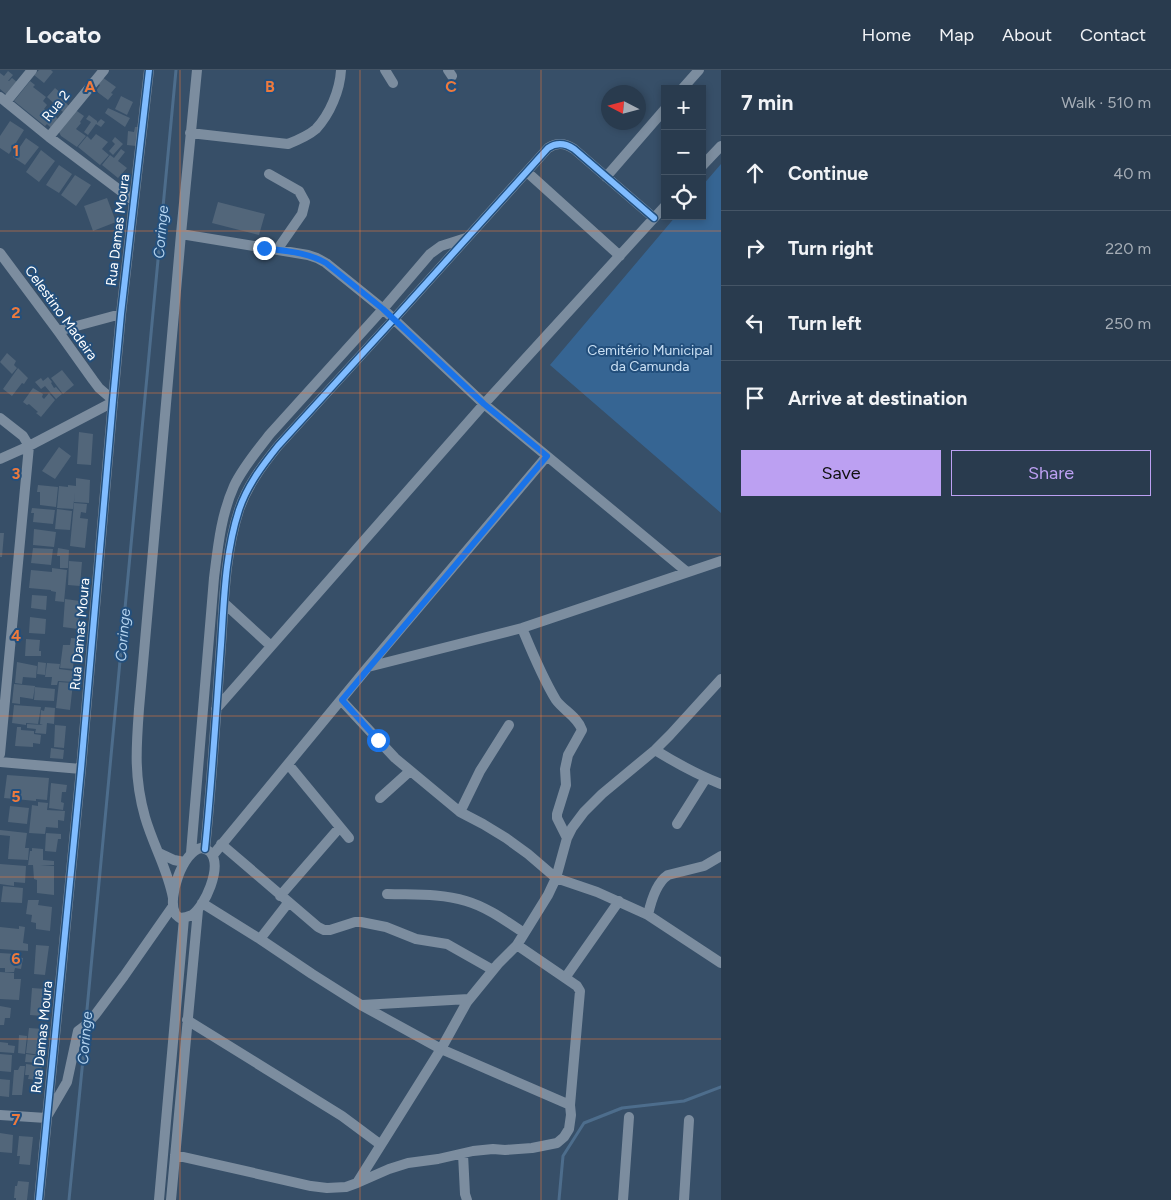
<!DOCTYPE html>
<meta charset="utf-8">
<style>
body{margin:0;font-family:Figtree,sans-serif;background:#314255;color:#f1f3f6}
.controls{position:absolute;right:15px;top:15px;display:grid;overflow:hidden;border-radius:0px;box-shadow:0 2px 8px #0003}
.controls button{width:45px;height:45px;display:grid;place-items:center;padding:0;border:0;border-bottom:1px solid #455566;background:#293b4e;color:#f1f3f6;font:25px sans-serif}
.compass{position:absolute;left:601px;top:15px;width:45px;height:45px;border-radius:50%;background:#293b4e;box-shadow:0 2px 8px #0003;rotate:276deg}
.stop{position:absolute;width:15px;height:15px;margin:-11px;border:4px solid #1a73e8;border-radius:50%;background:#fff}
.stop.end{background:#1a73e8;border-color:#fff;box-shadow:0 1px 5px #0008}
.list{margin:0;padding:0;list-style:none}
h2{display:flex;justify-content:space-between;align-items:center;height:65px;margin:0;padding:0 20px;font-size:21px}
h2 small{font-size:16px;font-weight:400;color:#a5adb6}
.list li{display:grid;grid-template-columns:32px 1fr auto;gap:15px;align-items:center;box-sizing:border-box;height:75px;padding:0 20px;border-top:1px solid #455566}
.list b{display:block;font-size:19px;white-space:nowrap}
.list em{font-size:16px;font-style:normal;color:#a5adb6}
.actions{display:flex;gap:10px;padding:15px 20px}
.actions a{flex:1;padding:11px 0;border:1px solid #bca0f2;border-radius:0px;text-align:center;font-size:18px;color:#bca0f2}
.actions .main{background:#bca0f2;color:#111}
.icon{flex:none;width:28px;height:28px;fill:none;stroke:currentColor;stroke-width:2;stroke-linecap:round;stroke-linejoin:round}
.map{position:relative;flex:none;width:721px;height:1130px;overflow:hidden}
header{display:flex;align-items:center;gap:30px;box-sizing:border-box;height:70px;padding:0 25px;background:#293b4e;border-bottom:1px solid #455566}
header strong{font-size:24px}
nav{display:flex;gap:28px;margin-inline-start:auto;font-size:18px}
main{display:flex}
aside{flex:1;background:#293b4e}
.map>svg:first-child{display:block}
.green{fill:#366593}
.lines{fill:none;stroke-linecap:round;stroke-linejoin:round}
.stream{stroke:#4d6d8c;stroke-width:3}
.building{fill:#52667a}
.minor{stroke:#7c8d9f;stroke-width:10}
.cycleway-casing{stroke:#234f7c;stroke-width:9}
.cycleway{stroke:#80bcff;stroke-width:6}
.route{stroke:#1a73e8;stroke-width:6}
.grid{fill:none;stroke:#ed7a3d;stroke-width:1;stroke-opacity:0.55}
.labels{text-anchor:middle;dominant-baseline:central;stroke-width:4;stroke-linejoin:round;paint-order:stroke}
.street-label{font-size:14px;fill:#fff;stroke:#234f7c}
.park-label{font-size:14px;fill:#cae0f4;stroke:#234f7c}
.water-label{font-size:15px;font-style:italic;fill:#b2d1ed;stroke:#234f7c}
.grid-label{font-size:16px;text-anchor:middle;font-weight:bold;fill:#ed7a3d;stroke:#234f7c;stroke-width:4;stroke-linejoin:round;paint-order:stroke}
</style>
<header>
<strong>Locato</strong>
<nav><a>Home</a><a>Map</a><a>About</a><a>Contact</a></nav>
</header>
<main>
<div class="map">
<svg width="721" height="1130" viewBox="0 0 721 1130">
<rect width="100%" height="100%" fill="#374f68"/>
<path class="green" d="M721,94v349l-171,-148 126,-149h26v-30z"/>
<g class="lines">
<path class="stream" d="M86,950l90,-950
M69,1130l17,-171
M559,1130l4,-44 21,-33 38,-15 62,-7 37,-14"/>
</g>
<path class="building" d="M39,0h12l2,2 -9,11 -10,-8z
M8,1l5,4 -5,6h1l3,-3 5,4 -10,13 -7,-6v-16l4,3z
M102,7l14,10 -5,6 2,1 -5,6 -12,-9 4,-6 -3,-2z
M30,11l5,4 -2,2 13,10 -3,4 4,4 -3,4 10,8 1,-1 4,4 -8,8 -4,-4 -2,2 -31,-25z
M55,18l8,7 -3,2 9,9 -6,6 -16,-15z
M121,26l12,6 -6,13 -12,-6z
M108,38l22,10 -5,9 -20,-14z
M74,39l10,7 -4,6 1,1 -5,6 10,7 -9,11 -16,-11 -3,-6z
M89,45l8,6v2l4,-4 4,3 -4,5 -5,-3 -8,11 -4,-3 7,-10 -5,-3z
M10,51l14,9 -15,24 -9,-6v-12z
M135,57h4l-3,19 -9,-1 1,-14 6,1z
M96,64l12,8 -6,7 7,6 -9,10 -22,-18 9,-11 4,4z
M115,67l8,7 -10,11 -4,-4 6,-7 -3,-3z
M26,68l13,9 -14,18 -12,-8z
M121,79l4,3 -7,9 9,7 -9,10 -16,-13 8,-10 4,3z
M41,80l14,11 -16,21 -13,-10z
M59,95l13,9 -13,19 -13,-8z
M75,105l16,10 -15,21 -15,-11z
M107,128l9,24 -23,9 -9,-25z
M218,132l47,12 -6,21 -47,-12z
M7,283l9,8 -2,4 3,3 -5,6 -12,-12z
M18,298l10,10 -4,6 -2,-1 -10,13 -9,-7z
M62,300l12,15 -11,9 -12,-16z
M48,307l4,5 -1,1 3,5 2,-1 6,7 -6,5 -11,-13 -4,3 -6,-7 6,-4 2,3z
M33,318l10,6 -1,3 2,2 5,-6 6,7 -14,17 -5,-4 2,-1 -9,-8 -2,1 -4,-3z
M79,362l14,2 -2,31 -14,-1z
M59,377l12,9 -16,23 -13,-8z
M76,408l14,2 -1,23 -15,-1 1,-10 -2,17 -16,-1 2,-22 9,1v-2l8,1z
M38,415l20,2 -2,20 -16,-2v-13h-3z
M74,433l13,1 -1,9 -5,-1 -1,6 8,1 -3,29 -15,-2z
M32,438l23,2 -2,14 -20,-2 1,-9h-3z
M57,439l15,2 -2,19 -15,-1z
M34,459l22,3 -2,15 -21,-2z
M0,463h4l-2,24h-2z
M33,478l20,1 -2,16 -20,-2z
M58,478l11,2 -1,18h-8v-12h-3z
M69,491l13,1 -2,24 -12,-1z
M52,498l15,2 -3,32 -9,-1 1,-9 -5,-1v-1l-22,-2 2,-18 21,2z
M32,525l15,1 -1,14 -15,-2z
M65,529l15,2 -2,28 -15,-2z
M30,547l16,2 -1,15 -16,-1z
M71,568l9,1 -2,14h-4l-1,16 -13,-1 3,-23h7z
M26,569l14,1 -1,11h2v5h-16z
M17,592l20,4 -1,12 -13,-1 -1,7 -7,-1z
M38,592l8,1 -1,12 -8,-1z
M47,593l13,1 -1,5 16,2 -2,11 -15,-1 -1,4h-6l1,-8h-7z
M59,612l14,1 -3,27 -14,-2z
M14,614l21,2 -2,13 -13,-2v7l-8,-1z
M35,617l20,2 -1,12 -20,-1z
M14,635l27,2 -3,17 -12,-1v2l-14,-2z
M45,637l10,1 -1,16 -7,-1 -1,11 -11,-1 1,-4 -9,-1v-4l16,1 -3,-1 1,-14 3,1z
M55,655l11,1 -2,22 -10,-1z
M17,657h4v3l13,1v3l7,1 -1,9 -7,-1v4l-18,-1z
M51,678l13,2 -1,9 -13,-1z
M7,705l42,3 -2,22 -11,-1v2l-32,-3z
M51,713l16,2 -1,7h-4l-1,10 3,1 -1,7 -14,-2z
M38,732l10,1 -1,7 18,1 -1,10 -6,-1v8l-12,-1 -1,7 -16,-1 3,-28 6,1z
M10,736l19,2 -2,16 -19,-2z
M0,760l27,3 -2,15h4l-1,12 -20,-1 2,-23 -10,-1z
M46,763l15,1v5h-3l-2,13 -11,-1z
M32,778l11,1v11l11,1v4l-14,1h14v29l-17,-2v-13l-3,-1 -1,-14h-5l2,-14h2z
M0,794l26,2 -1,17 -11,-1v4l-14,-2z
M3,816l20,2 -1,15 -21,-1z
M28,830h11l-1,5 14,2 -2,24 -14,-2v-6l-5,-1 1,-7 -6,-1z
M19,856l6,1 -2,16 5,1v7l-28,-2v-22l19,2z
M36,875l13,1 -4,29 -11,-1z
M0,883l16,1v3l7,1 -2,11 -6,-1 -1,4h-9v-4h-5z
M0,902l14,1v6h7l-2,21 -19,-1z
M32,918l13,1 -2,27 -13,-1z
M0,936l11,2 -1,10h-5l-1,7h-4z
M29,958l14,1 -2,26 -15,-2z
M19,965l8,1 -2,18 -7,-1z
M0,972l8,1v2l7,1 -1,7 -14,-1z
M0,984l12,1 -1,17 -11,-1z
M26,984l15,2 -1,7 -15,-1z
M26,994l16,2 -1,7h-2l-1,7 -10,-1 1,-4h-4z
M20,996h5l-3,29h-10l2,-25h4z
M0,1009l10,1 -1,17 -9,-1z
M0,1063l13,2 -1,18 -12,-1z
M19,1066l14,1 -3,28 -11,-1 1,-8h-3z
M18,1111l11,1 -2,18h-11v-2h-2l1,-12h2z"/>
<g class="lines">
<path class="minor" d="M385,0l8,13
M448,0l4,6
M682,19l17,-19
M0,27l49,40 85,64
M6,32l26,-32
M190,63l98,11c10,-4 20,-8 28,-15 14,-15 24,-39 25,-59
M49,67l55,-67
M702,96l19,-20
M527,102l93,84
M269,104l30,17 6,11 -3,12 -25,36
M606,107l59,-68
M181,164l127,21 9,3 9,5 57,46 101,95 203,168
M0,183l58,78 35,49 6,8 14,12
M58,261l63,-17
M0,348l23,18 6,10 -29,308
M0,389l29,-13 84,-44
M224,533l47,43
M522,558c10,24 20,49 34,72 7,10 22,17 26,30l-14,25 -3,14 1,16 -9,29v4l10,20
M368,597l154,-39 199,-67
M341,630l54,58 65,54 23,12 23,14 22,16 28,24 41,14 51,23c3,-14 8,-32 20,-40l36,-9 17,-10
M216,639l268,-305 181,-198
M655,680c21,13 43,25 66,34
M0,692l81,7
M288,694l61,74
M380,728l30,-27
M460,742l20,-41 29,-46
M677,754l29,-46
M221,774l97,83 6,3h6l25,-8h6l25,5 30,12 31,5 46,26
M201,778c4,1 8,2 10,5 11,15 -6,53 -19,62 -4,2 -7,3 -12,3 -3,-2 -4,-2 -5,-5 -8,-15 8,-62 26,-65z
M205,779c7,-68 11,-136 16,-204 3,-44 4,-92 18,-135 8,-24 23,-44 39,-64l116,-127 154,-171c9,-6 17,-5 26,1l80,69
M159,783l15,7 10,2
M191,783l23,-275c4,-32 7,-63 20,-92 9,-19 23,-35 36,-52l113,-125 47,-55 11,-8 25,-8
M213,785l155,-188 179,-211
M387,824c26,1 53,-1 79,7 21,6 40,20 58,32
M280,826l60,-69
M173,828c-5,-28 -20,-53 -28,-81 -11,-39 -9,-68 -6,-108l42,-475 16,-164
M202,833l58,36 52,35 49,31 80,44 129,56
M648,845l73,48
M260,869l28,-36
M565,908l54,-77
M362,935l107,-6
M187,950l155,96 39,29
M0,1045l46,3 21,-36 11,-51 8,-6 9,-10 29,-39 49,-70
M463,1084l2,40 2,6
M175,1085l136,31 16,2 19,-1 11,-4 32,-14 19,-6 30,-4 35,-8 20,-2 12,1 27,-2 25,-5 7,-6 5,-8 2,-14 -1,-10 10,-114 -3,-5 -60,-41
M357,1113l84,-134 26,-47 31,-38 19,-19 31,-50 8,-17 11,-40 5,-10 12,-16 18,-18 53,-44 15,-15 51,-56
M39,1130l42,-431 32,-369 8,-86 28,-244
M159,1130l25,-282
M171,1130l27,-290
M623,1130l6,-83
M684,1130l5,-80"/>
<defs>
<path id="cycleway" d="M205,779c7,-68 11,-136 16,-204 3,-44 4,-92 18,-135 8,-24 23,-44 39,-64l116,-127 154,-171c9,-6 17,-5 26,1l80,69
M39,1130l42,-431 32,-369 8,-86 28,-244"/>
</defs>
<use href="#cycleway" class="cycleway-casing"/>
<use href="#cycleway" class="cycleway"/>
</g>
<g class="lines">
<path class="route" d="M264,178c21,3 43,4 62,15l57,46 101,95 63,52 -205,244 36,40"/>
</g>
<path class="grid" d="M180,0v1130M360,0v1130M541,0v1130M0,161h721M0,323h721M0,484h721M0,646h721M0,807h721M0,969h721"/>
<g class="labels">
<g class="street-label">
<text transform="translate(56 36) rotate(-51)">Rua 2</text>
<text transform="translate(118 160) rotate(-83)">Rua Damas Moura</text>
<text transform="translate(61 243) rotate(54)">Celestino Madeira</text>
<text transform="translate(80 564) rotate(-85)">Rua Damas Moura</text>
<text transform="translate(42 967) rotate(-84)">Rua Damas Moura</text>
</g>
<g class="park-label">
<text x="650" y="280">Cemitério Municipal<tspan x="650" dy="16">da Camunda</tspan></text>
</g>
<g class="water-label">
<text transform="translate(161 162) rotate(-85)">Coringe</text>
<text transform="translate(123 565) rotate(-85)">Coringe</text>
<text transform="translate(85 968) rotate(-85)">Coringe</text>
</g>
</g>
<g class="grid-label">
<text x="90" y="22">A</text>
<text x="270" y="22">B</text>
<text x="451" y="22">C</text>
<text x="16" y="86">1</text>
<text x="16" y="248">2</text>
<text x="16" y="409">3</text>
<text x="16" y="571">4</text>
<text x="16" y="732">5</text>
<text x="16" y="894">6</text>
<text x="16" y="1055">7</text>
</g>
</svg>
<div class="controls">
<button>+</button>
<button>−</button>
<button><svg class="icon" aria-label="locate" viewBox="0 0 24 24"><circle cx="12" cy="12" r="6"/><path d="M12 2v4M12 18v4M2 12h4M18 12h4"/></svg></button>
</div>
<svg class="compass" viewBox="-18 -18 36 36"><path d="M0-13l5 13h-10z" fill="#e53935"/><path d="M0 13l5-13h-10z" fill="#a5adb6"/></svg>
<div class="stop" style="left:378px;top:670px"></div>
<div class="stop end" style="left:264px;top:178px"></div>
</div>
<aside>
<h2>7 min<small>Walk · 510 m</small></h2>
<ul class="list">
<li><svg class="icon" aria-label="ahead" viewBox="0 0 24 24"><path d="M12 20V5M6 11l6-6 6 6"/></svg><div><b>Continue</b></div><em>40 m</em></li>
<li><svg class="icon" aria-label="right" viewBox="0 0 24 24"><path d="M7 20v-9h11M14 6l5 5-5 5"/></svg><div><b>Turn right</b></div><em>220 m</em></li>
<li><svg class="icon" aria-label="left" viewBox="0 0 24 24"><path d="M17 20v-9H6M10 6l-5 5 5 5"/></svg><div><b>Turn left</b></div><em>250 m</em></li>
<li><svg class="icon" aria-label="arrive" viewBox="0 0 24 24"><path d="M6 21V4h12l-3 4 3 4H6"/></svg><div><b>Arrive at destination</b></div></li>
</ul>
<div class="actions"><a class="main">Save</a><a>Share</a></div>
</aside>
</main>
